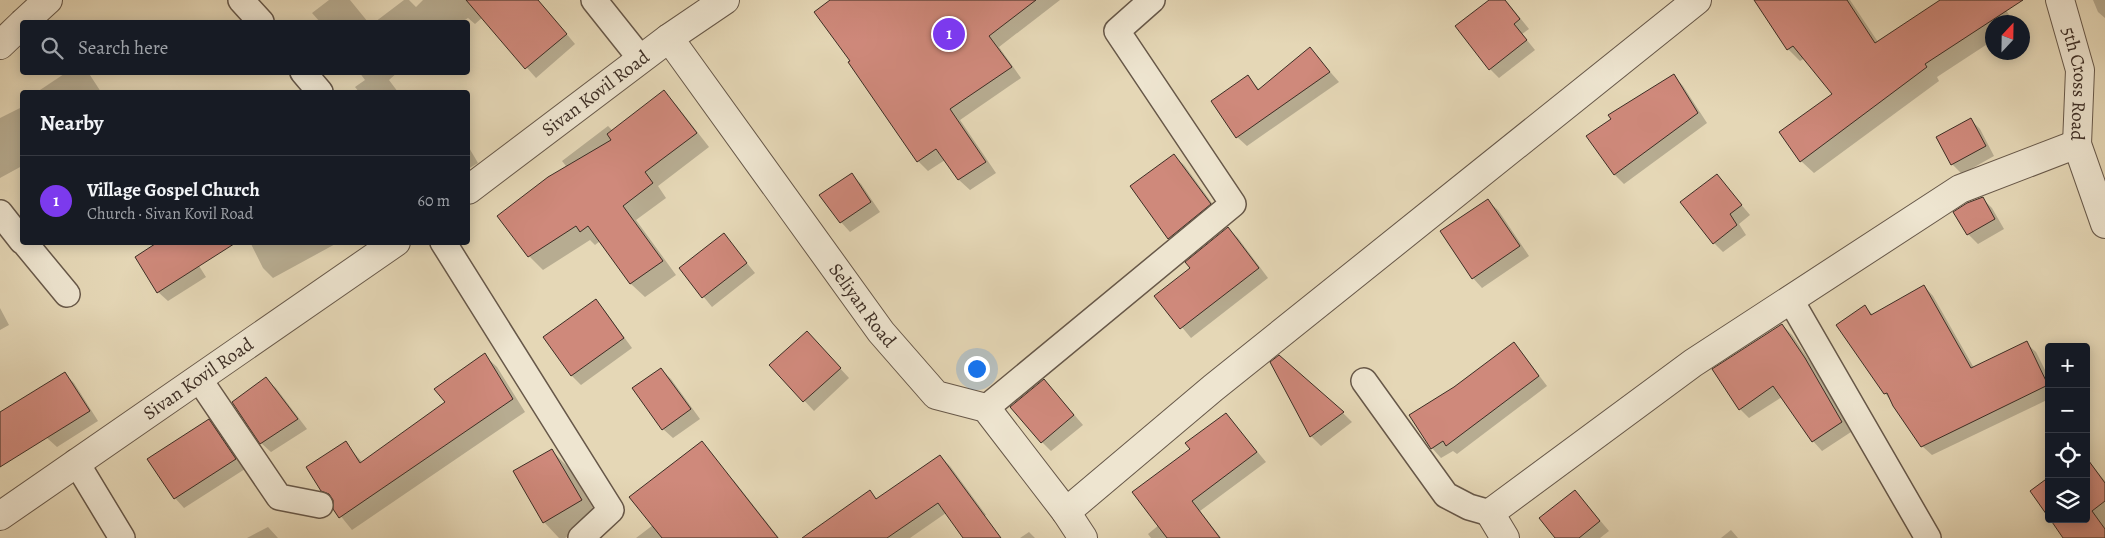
<!DOCTYPE html>
<meta charset="utf-8">
<style>
body{margin:0;font-family:Alegreya,serif;background:#20242c;color:#f1f3f6}
.controls{position:absolute;right:15px;bottom:15px;display:grid;overflow:hidden;border-radius:5px;box-shadow:0 2px 12px #0003}
.controls button{width:45px;height:45px;display:grid;place-items:center;padding:0;border:0;border-bottom:1px solid #363941;background:#171b24;color:#f1f3f6;font:25px sans-serif}
.compass{position:absolute;left:1985px;top:15px;width:45px;height:45px;border-radius:50%;background:#171b24;box-shadow:0 2px 12px #0003;rotate:22deg}
.you{position:absolute;left:976px;top:368px;width:18px;height:18px;margin:-12px;border:4px solid #fff;border-radius:50%;background:#1a73e8;box-shadow:0 0 0 8px #1a73e833}
.badge{display:grid;place-items:center;width:32px;height:32px;border-radius:50%;background:#7c3aed;color:#fff;font-size:16px;font-weight:700}
.pin{position:absolute;translate:-50% -50%;border:2px solid #fff;box-shadow:0 1px 5px #0006}
.list{margin:0;padding:0;list-style:none}
h2{display:flex;justify-content:space-between;align-items:center;height:65px;margin:0;padding:0 20px;font-size:21px}
h2 small{font-size:16px;font-weight:400;color:#9ea1a6}
.list li{display:grid;grid-template-columns:32px 1fr auto;gap:15px;align-items:center;box-sizing:border-box;height:90px;padding:0 20px;border-top:1px solid #363941}
.list b{display:block;font-size:19px;white-space:nowrap}
.list p{margin:0;font-size:16px;white-space:nowrap;color:#9ea1a6}
.list em{font-size:16px;font-style:normal;color:#9ea1a6}
.icon{flex:none;width:28px;height:28px;fill:none;stroke:currentColor;stroke-width:2;stroke-linecap:round;stroke-linejoin:round}
.map{position:relative;flex:none;width:2105px;height:538px;overflow:hidden}
.search{position:absolute;background:#171b24;box-shadow:0 2px 12px #0003;left:20px;top:20px;width:450px;height:55px;display:flex;align-items:center;gap:12px;box-sizing:border-box;padding:0 18px;border-radius:5px;color:#9ea1a6;font-size:19px}
.panel{position:absolute;background:#171b24;box-shadow:0 2px 12px #0003;left:20px;top:90px;width:450px;height:155px;border-radius:5px}
.map>svg:first-child{display:block}
.shadow{fill:#0003}
.building{fill:#cf897b;stroke:#3d2e25}
.lines{fill:none;stroke-linecap:round;stroke-linejoin:round}
.lane-casing{stroke:#675849;stroke-width:28}
.street-casing{stroke:#675849;stroke-width:30}
.lane{stroke:#eee5d0;stroke-width:25}
.street{stroke:#eee5d0;stroke-width:28}
.labels{text-anchor:middle;dominant-baseline:central;stroke-width:4;stroke-linejoin:round;paint-order:stroke}
.street-label{font-size:19px;fill:#3d2e25;stroke:#eee5d0}
</style>
<div class="map">
<svg width="2105" height="538" viewBox="0 0 2105 538">
<rect width="100%" height="100%" fill="#e5d7b6"/>
<filter id="stains"><feTurbulence type="fractalNoise" baseFrequency=".004" numOctaves="4"/><feColorMatrix values="0 0 0 0 .2 0 0 0 0 .09 0 0 0 0 .02 0 0 0 .5 -.17"/></filter>
<radialGradient id="worn" r=".72"><stop offset=".6" stop-color="#630" stop-opacity="0"/><stop offset="1" stop-color="#630" stop-opacity=".3"/></radialGradient>
<path class="shadow" d="M329,0h21l18,22h-48l-8,-9z
M404,0h5l7,7 7,-7h76l1,2 -25,22 -7,-6 -6,4h-87z
M534,0h3l8,8 30,36 -39,34 -40,-45z
M833,0h227l-61,47 22,31 -61,42 36,53 -26,17 -11,-10 -14,-20 -17,11 -10,-10 -67,-100z
M1491,0h14l3,3 21,26 -7,5 13,16 -36,28 -9,-9z
M1756,0h94l28,42 64,-42h57l15,22h-22v19l-55,36 2,4 -125,92 -13,-12 33,-67 -29,-36 -5,3 -12,-12z
M2093,0h12v18l-7,-6z
M1310,49l29,33 -92,64 -10,-9 11,-60 12,13z
M67,72h21l13,20h-64z
M359,72h39l-9,8 9,12h-39l-4,-5 10,-7z
M1674,76l9,10 24,37 -83,61 -10,-10z
M664,92l13,14 32,41 -51,39 8,12 -30,22 40,55 -31,22 -14,-13 -31,-43 -5,4 -5,-5 -47,30 -14,-14 -30,-40 67,-50 -4,-5 46,-35 5,5z
M22,107v59l-22,12v-60z
M1971,120l9,9 14,27 -32,18 -10,-10z
M468,146l10,17 -10,6z
M1174,156l10,9 36,49 -41,33 -10,-9 -37,-52z
M852,175l9,9 19,28 -30,20 -9,-10z
M1716,175l34,40 -11,9 7,11 -23,17 -9,-9z
M1982,198l10,10 12,21 -26,15 -10,-10 -13,-22z
M1488,201l10,9 31,46 -47,32 -9,-10z
M1228,228l10,10 30,40 -77,60 -35,-42 35,-27z
M724,235l31,38 -43,34 -32,-39z
M184,242l22,35 -38,24 -10,-9z
M250,242h89l-66,36 -10,-10z
M1924,286l9,10 41,72 52,-25 10,9 13,26v21l-117,56 -10,-9 -37,-53 -20,-86 8,8z
M596,301l9,10 27,37 -51,37 -10,-10z
M0,308l9,17 -9,5z
M1782,325l10,10 23,34 36,63 -29,19 -9,-10 -31,-44 -33,21 -9,-9z
M816,342l33,36 -35,33 -43,-46z
M1513,344l10,10 24,32 -90,68 -4,-3 -12,7 -9,-10 -21,-32 43,-28z
M484,355l13,12 28,45 -173,118 -17,-21v-7l-13,-12 23,-47 17,19 85,-59z
M1272,362l71,51 9,9 -31,24 -10,-10z
M661,369l10,10 29,40 -27,19 -10,-9z
M64,373l10,10 24,38 -41,26 -10,-9 -24,-39z
M266,379l10,9 31,41 -36,23 -10,-9z
M1053,390l30,35 -32,26 -9,-9z
M1226,414l40,48 -66,49 21,27h-70l-3,-4 11,-9 32,-76z
M209,421l9,9 27,39 -61,39 -9,-10z
M552,451l17,17 30,50 -34,20h-6l-15,-16z
M940,456l10,10 36,49 -23,17 -17,-19 -36,25h-68l27,-46 9,8z
M2086,458l19,23v57h-40l21,-19z
M724,471l11,11 44,56h-143z
M1575,491l34,40 -9,7h-44z
M268,527l10,11h-31z
M1731,530l7,8h-17z
M1029,532l6,6h-15z"/>
<path class="building" d="M466,0h72l29,34 -42,35z
M830,0h206l-47,36 23,31 -62,42 36,53 -28,18 -22,-31 -19,13 -69,-100 2,-1 -36,-49z
M1489,0h16l15,19 -6,5 13,16 -38,30 -34,-44z
M1754,0h93l28,43 65,-43h83l-98,64 2,3 -127,95 -21,-30 53,-38 -39,-48 -6,4z
M1310,47l20,25 -94,66 -25,-37 37,-26 10,15z
M1674,74l24,39 -84,62 -28,-39 25,-17 -3,-4z
M664,90l33,43 -52,39 8,11 -30,23 40,55 -33,23 -42,-58 -8,6 -4,-6 -48,31 -31,-41 51,-39 63,-37 -4,-6z
M1971,118l15,28 -35,19 -15,-28z
M1174,154l37,50 -43,35 -38,-53z
M852,173l19,29 -31,21 -21,-28z
M1717,174l25,31 -12,9 7,11 -24,19 -33,-42z
M1983,197l12,22 -28,16 -14,-23 14,-9z
M1488,199l32,47 -48,33 -32,-48z
M1228,227l31,41 -79,61 -26,-33 36,-28 -5,-6z
M724,233l23,30 -45,35 -23,-30z
M158,242h79l-80,51 -22,-36z
M1924,285l47,83 56,-27 21,44 -127,62 -28,-41 -6,-13 -3,1 -48,-69 29,-20 6,10z
M596,299l28,39 -53,38 -28,-39z
M1782,324l23,34 37,64 -30,20 -39,-56 -34,24 -27,-41z
M807,331l34,37 -38,34 -34,-37z
M1514,342l25,34 -93,70 -3,-5 -12,8 -22,-34 45,-28z
M485,353l28,46 -174,119 -6,-9v-9l-4,-6 -8,-3 -15,-24 40,-26 14,22 85,-61 -11,-13z
M1279,355l65,57 -34,25 -40,-75z
M661,368l30,41 -29,21 -30,-42z
M65,372l25,39 -90,56v-55z
M266,377l32,42 -38,25 -28,-42z
M1044,379l30,36 -33,28 -31,-36z
M1226,413l31,39 -65,49 28,37h-53l-35,-46 58,-43 -5,-6z
M209,419l27,40 -62,40 -27,-40z
M702,441l76,97h-116l-33,-41z
M552,449l30,51 -39,23 -30,-52z
M940,455l61,83h-38l-25,-35 -51,35h-85l68,-48 6,9z
M2086,457l19,26v18l-13,10 13,18v9h-42l-13,-19h36z
M2049,477v41l-19,-27z
M1575,490l25,31 -21,17h-24l-16,-20z"/>
<g class="lines">
<defs>
<path id="lane" d="M241,0l20,22
M594,0l47,59
M303,72l17,20
M0,213l22,28
M24,242l43,52
M443,242l168,268 -30,28
M1790,299l138,239
M199,379l80,118 41,8
M1364,381l82,114 23,12 21,6
M986,408l247,-204 -116,-173 35,-31
M76,462l46,76"/>
<g id="street">
<path id="s1" d="M2060,0l20,70 -3,74 28,80"/>
<path d="M24,22l24,-22"/>
<path id="s2" d="M669,38l212,294 55,63 50,13 80,104 17,26"/>
<path d="M0,45l22,-21"/>
<path id="s3" d="M468,190l201,-152 56,-38"/>
<path d="M1066,512l147,-124 484,-388"/>
<path id="s4" d="M0,516l396,-274"/>
<path d="M1505,538l-15,-25 203,-150 267,-174 117,-45"/>
</g>
</defs>
<use href="#lane" class="lane-casing"/>
<use href="#street" class="street-casing"/>
<use href="#lane" class="lane"/>
<use href="#street" class="street"/>
</g>
<g class="labels">
<g class="street-label">
<text stroke="none"><textPath href="#s1" startOffset="86">5th Cross Road</textPath></text>
<text stroke="none"><textPath href="#s3" startOffset="160">Sivan Kovil Road</textPath></text>
<text stroke="none"><textPath href="#s2" startOffset="330">Seliyan Road</textPath></text>
<text stroke="none"><textPath href="#s4" startOffset="241">Sivan Kovil Road</textPath></text>
</g>
</g>
<rect width="100%" height="100%" filter="url(#stains)"/>
<rect width="100%" height="100%" fill="url(#worn)"/>
</svg>
<div class="controls">
<button>+</button>
<button>−</button>
<button><svg class="icon" aria-label="locate" viewBox="0 0 24 24"><circle cx="12" cy="12" r="6"/><path d="M12 2v4M12 18v4M2 12h4M18 12h4"/></svg></button>
<button><svg class="icon" aria-label="layers" viewBox="0 0 24 24"><path d="M12 4l9 5-9 5-9-5zM3 14l9 5 9-5"/></svg></button>
</div>
<svg class="compass" viewBox="-18 -18 36 36"><path d="M0-13l5 13h-10z" fill="#e53935"/><path d="M0 13l5-13h-10z" fill="#9ea1a6"/></svg>
<div class="you"></div>
<div class="pin badge" style="left:949px;top:34px">1</div>
<div class="search"><svg class="icon" aria-label="search" viewBox="0 0 24 24"><circle cx="10" cy="10" r="6"/><path d="M15 15l6 6"/></svg>Search here</div>
<section class="panel">
<h2>Nearby<small></small></h2>
<ul class="list">
<li><span class="badge">1</span><div><b>Village Gospel Church</b><p>Church · Sivan Kovil Road</p></div><em>60 m</em></li>
</ul>
</section>
</div>
